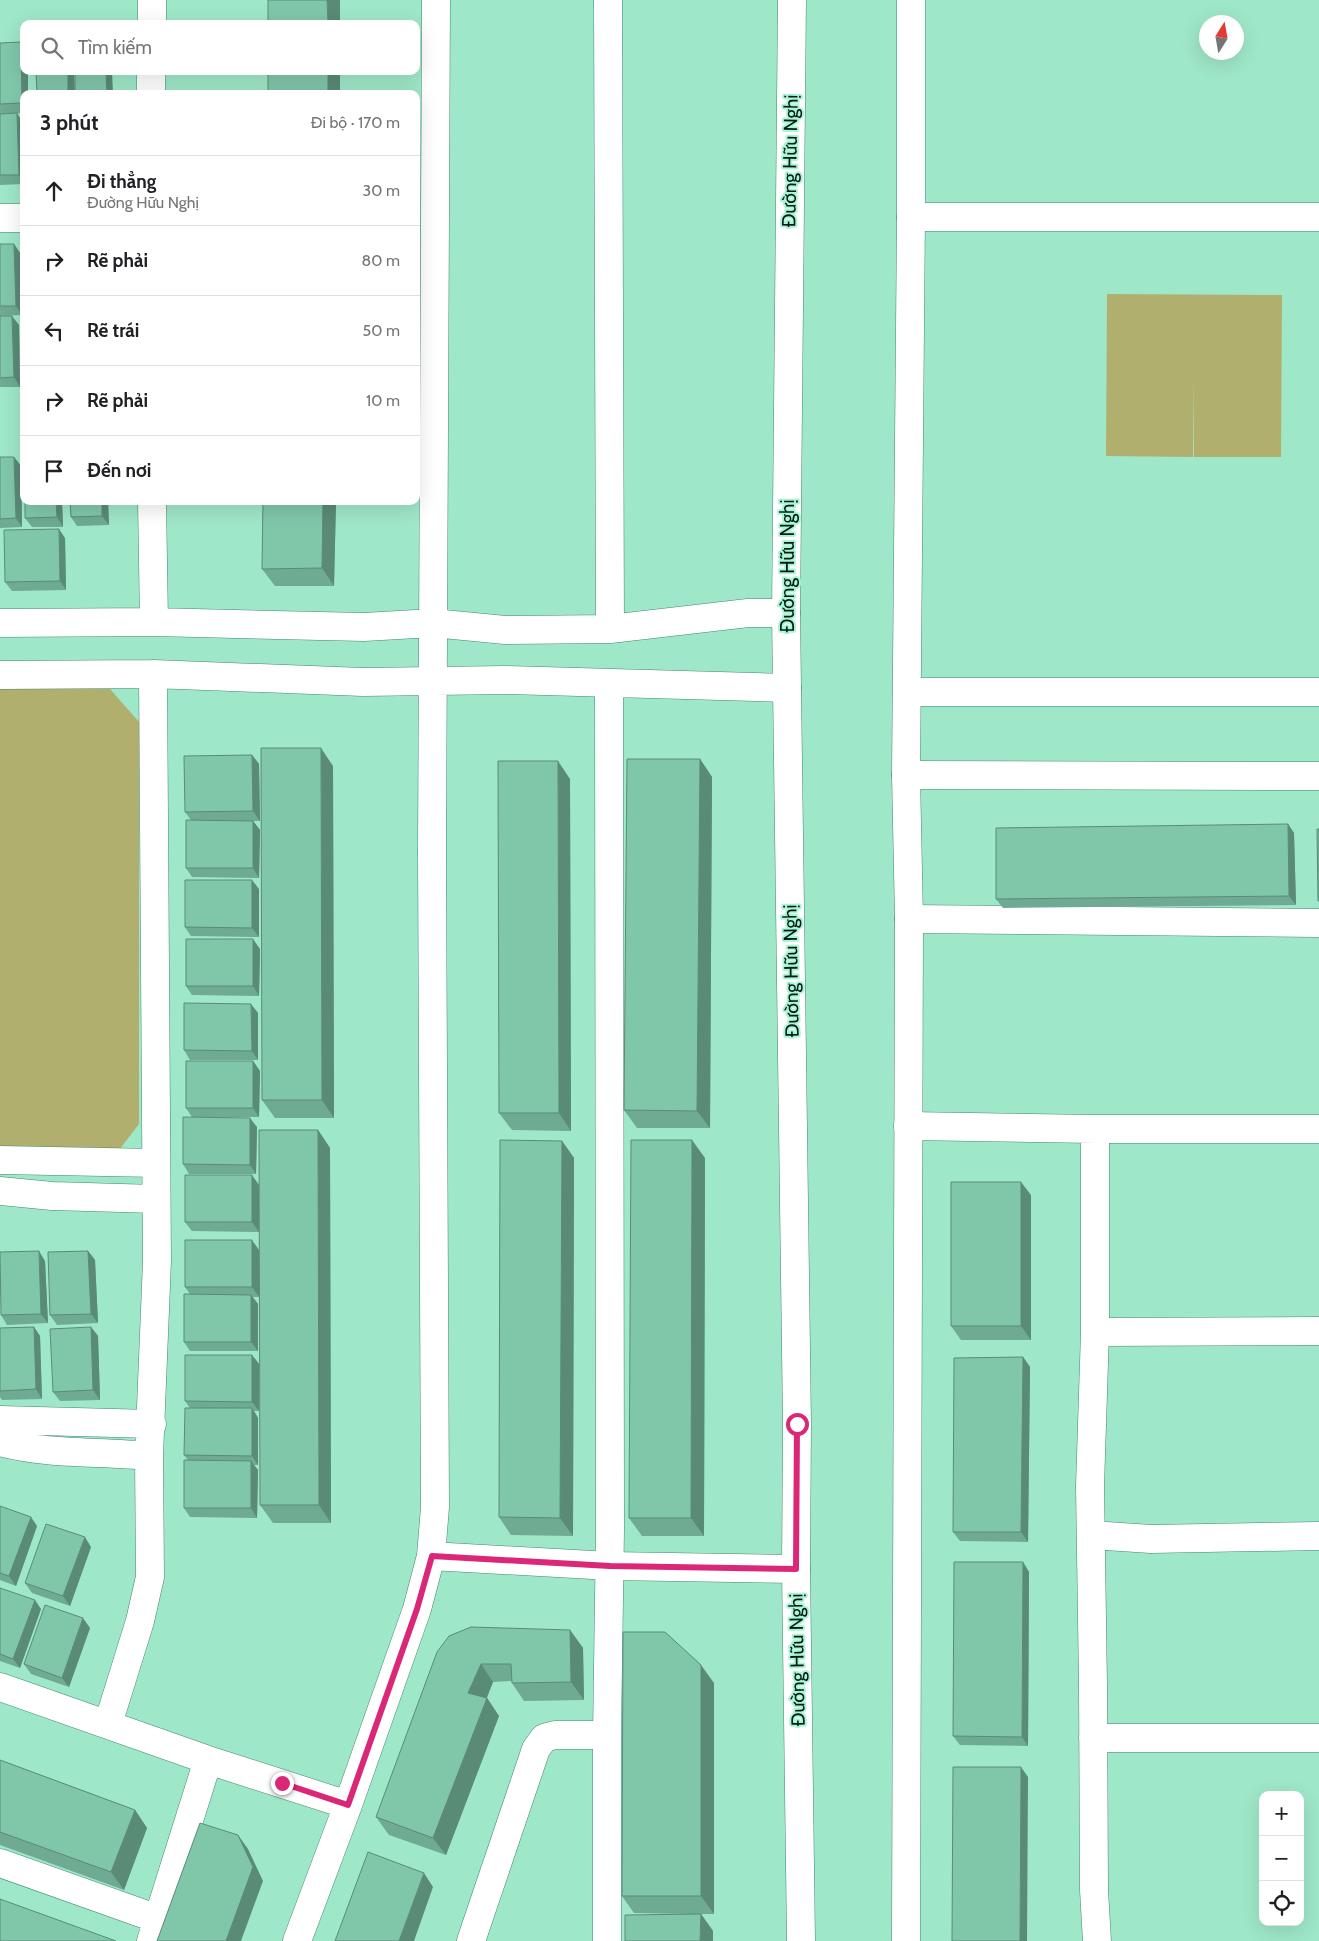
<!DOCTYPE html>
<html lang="vi">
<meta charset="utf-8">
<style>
body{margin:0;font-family:Cabin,sans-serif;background:#f2f2f2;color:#202124}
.controls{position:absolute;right:15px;bottom:15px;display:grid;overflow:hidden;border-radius:10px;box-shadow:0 5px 20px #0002}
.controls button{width:45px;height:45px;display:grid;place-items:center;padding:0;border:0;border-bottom:1px solid #e0e0e0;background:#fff;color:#202124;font:25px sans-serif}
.compass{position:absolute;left:1199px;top:15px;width:45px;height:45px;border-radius:50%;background:#fff;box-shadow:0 5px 20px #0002;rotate:11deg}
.stop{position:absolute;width:15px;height:15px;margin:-11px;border:4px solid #db2777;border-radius:50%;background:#fff}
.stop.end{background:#db2777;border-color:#fff;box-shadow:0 1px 5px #0008}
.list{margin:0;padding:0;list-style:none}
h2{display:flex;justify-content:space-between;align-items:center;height:65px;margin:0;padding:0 20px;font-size:21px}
h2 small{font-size:16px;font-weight:400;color:#757577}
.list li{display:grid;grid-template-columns:32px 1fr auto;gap:15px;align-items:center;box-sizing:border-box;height:70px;padding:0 20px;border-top:1px solid #e0e0e0}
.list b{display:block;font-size:19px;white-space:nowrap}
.list p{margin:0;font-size:16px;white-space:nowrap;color:#757577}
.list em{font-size:16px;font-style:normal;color:#757577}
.icon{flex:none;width:28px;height:28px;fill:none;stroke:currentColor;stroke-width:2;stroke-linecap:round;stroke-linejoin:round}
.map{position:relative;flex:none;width:1319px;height:1941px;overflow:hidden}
.search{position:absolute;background:#fff;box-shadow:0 5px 20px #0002;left:20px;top:20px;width:400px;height:55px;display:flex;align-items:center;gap:12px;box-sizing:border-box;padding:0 18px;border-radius:10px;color:#757577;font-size:19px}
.panel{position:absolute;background:#fff;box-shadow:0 5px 20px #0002;left:20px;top:90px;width:400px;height:415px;border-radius:10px}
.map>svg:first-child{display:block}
.green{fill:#b1af6e}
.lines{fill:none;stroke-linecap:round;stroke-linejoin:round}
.minor-casing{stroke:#43896e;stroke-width:29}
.major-casing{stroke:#43896e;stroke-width:29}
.minor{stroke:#fff;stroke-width:28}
.major{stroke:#fff;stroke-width:28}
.wall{fill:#6eab92}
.shaded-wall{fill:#5a8b77}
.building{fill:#80c7aa;stroke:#5a8b77}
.route{stroke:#db2777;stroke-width:6}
.labels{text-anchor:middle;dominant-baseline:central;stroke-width:4;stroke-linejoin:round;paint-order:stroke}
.street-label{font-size:19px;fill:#011d13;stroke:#acf4d6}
</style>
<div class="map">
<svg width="1319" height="1941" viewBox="0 0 1319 1941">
<rect width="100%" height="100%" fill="#9fe7c9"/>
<path class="green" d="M1107,294l175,1 -1,162h-87v-79l-1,79 -87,-1z
M0,689h110l29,33v402l-23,30 -116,2z"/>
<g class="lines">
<defs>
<path id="minor" d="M608,0l2,629
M152,24v-24
M151,94v-23
M911,217h408
M0,218h24
M152,501l2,121
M0,623l154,-1 210,5 69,-4 72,7 105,-1 138,-16h38
M0,675l153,-1 210,8 142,-2 282,8
M907,692h412
M906,775l413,1
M909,919l410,4
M908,1126l187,3h224
M1095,1129v203l-5,154 3,200 1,204 3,51
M0,1160l156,3
M0,1191l52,5 104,3
M1095,1332l224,-1
M0,1420l152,4
M0,1442c49,13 99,9 149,14
M1091,1535l60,4 168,-3
M431,1556l179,10 186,3
M0,1687l208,73 140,45
M108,1724l32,-103 10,-44 -1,-121 8,-195 -4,-587
M1093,1738h226
M0,1863l158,56
M151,1941l57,-181
M297,1941l51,-136 69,-196 14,-53 4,-49 -3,-654 4,-853
M471,1941l65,-192 8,-11 11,-3h52
M607,1941v-206l3,-206 -1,-846"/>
<path id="major" d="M792,0l-6,613 11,811 -1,145 5,372
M906,1941l3,-1022 -3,-144 5,-558v-217"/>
</defs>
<use href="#minor" class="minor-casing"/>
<use href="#major" class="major-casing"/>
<use href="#minor" class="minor"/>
<use href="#major" class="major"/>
</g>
<path class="wall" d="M0,43l24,28h4v23h-4v19l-24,1z
M0,114l23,9 1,61 -24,1z
M0,244h14l6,9 2,62 -22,1z
M0,316l19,9 1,62h-20z
M0,457h14l7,9 1,61 -22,1z
M62,501l1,26h-31l-7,-9z
M70,501h38l1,24 -32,1 -6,-9z
M263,501h73l-2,85h-59l-13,-17z
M65,538l1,52 -54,1 -7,-9z
M252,755l7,9 1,57h-7l7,9 -1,48 -67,-1 -6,-9 5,-48 -6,-8z
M700,759l12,18 -2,351h-73l-13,-18z
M333,766l1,352h-59l-13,-18z
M570,779l1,352 -59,-1 -13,-17z
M1288,824l6,9 2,72 -293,3 -7,-9z
M259,889v48l-68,-1 -6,-9z
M260,949l-1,47 -67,-1 -6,-9z
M258,1013v47h-68l-6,-10z
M253,1061l7,10 -1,46h-67l-6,-9z
M257,1127l-1,47h-67l-6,-10z
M318,1130l12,18 1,375h-58l-13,-18z
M562,1141l12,17 -1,378 -62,-1 -12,-18z
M705,1158l-1,378h-62l-13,-18z
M259,1185v47l-67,-1 -7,-9z
M1031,1195v145h-70l-10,-14z
M259,1250v47h-6l5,7v47h-68l-6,-9 6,-48 -5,-7z
M88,1251l7,9 3,63 -41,2 -7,-10z
M45,1261l3,62 -41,2 -6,-10z
M34,1327l6,9 2,63 -40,1 -2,-3v-69z
M91,1327l7,9 2,64 -40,1 -7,-9z
M252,1355l7,9v47h-5l4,7v47h-4l4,5 -1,48 -67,-1 -6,-9 4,-48 -4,-5 6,-47 -5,-7z
M1023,1357l7,10 -2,175 -68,-1 -7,-9z
M0,1506l37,20 -21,60 -16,-6z
M91,1547l-21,59 -38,-13 -7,-10z
M1023,1562l6,10 -1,174 -68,-1 -7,-9z
M0,1588l41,21 -21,59 -20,-7z
M90,1628l-21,59 -38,-13 -7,-10z
M570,1630l13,18 1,52 -60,1 -12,-18v-2l-19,1 -6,16 12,18 -53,139 -57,-20 -13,-18 73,-181z
M714,1683v231h-13l12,17 -28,-17 -51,-1 -12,-17z
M0,1760l135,50 12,18 -23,62 -124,-45z"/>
<path class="shaded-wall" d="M327,0h13v24h-12z
M21,42l3,4v25h4v23h-4v12l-2,-3z
M68,71h6l1,23h-7z
M106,71h6l1,23h-6z
M328,71h12v23h-12z
M17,113l6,10 1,59 -5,-7z
M14,244l6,9 2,62 -6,-9z
M12,316l7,9 1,62 -6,-10z
M14,457l7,9 1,61 -6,-9z
M56,501h6l1,26 -6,-10z
M102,501h6l1,24 -7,-9z
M323,501h13l-2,85 -12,-18z
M59,529l6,9 1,52 -6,-9z
M321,748l12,18 1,352 -12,-18z
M252,755l7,9 1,57 -7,-10z
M700,759l12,18 -2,351 -13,-17z
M558,761l12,18 1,352 -12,-18z
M253,821l7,9 -1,48 -6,-10z
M1288,824l6,9 2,72 -7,-9z
M252,880l7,9v48l-7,-9z
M253,939l7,10 -1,47 -6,-10z
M251,1004l7,9v47l-6,-9z
M253,1061l7,10 -1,46 -6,-9z
M250,1118l7,9 -1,47 -6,-9z
M318,1130l12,18 1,375 -12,-18z
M692,1140l13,18 -1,378 -13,-18z
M562,1141l12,17 -1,378 -13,-18z
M252,1175l7,10v47l-7,-10z
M1021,1182l10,13v145l-10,-14z
M252,1240l7,10v47l-7,-10z
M39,1251l6,10 3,62 -7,-9z
M88,1251l7,9 3,63 -7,-9z
M251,1295l7,9v47l-7,-9z
M34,1327l6,9 2,63 -6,-10z
M91,1327l7,9 2,64 -7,-10z
M252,1355l7,9v47l-7,-9z
M1023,1357l7,10 -2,175 -7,-10z
M252,1408l6,10v47l-6,-9z
M251,1461l7,9 -1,48 -6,-10z
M31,1517l6,9 -21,60 -7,-10z
M85,1537l6,10 -21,59 -7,-10z
M1023,1562l6,10 -1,174 -6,-9z
M35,1600l6,9 -21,59 -7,-9z
M83,1618l7,10 -21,59 -7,-9z
M570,1630l13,18 1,52 -13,-18z
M481,1664l12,18 -12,29 -13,-18z
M701,1665l13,18v231l-13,-18z
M487,1698l12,18 -53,139 -13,-17z
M1021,1767l7,10 -1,164h-7z
M135,1810l12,18 -23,62 -13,-18z
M238,1835l10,14 15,32 -22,60h-15z
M424,1873l9,14 -19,54h-15z
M701,1914l12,17v10h-13z"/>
<path class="building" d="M268,0h59l1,24h-60z
M21,42l1,61 -22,1v-61z
M36,71h32v23h-31z
M75,71h31l1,23h-32z
M268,71h60v23h-60z
M17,113l2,62h-19v-61z
M0,244h14l2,62h-16z
M0,316h12l2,61 -14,1z
M0,457h14l2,61 -16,1z
M25,501h31l1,16 -32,1z
M70,501h32v15l-31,1z
M263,501h60l-1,67 -60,1z
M59,529l1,52 -55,1 -1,-52z
M261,748h60l1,352h-60z
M252,755l1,56 -68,1 -1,-56z
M627,759h73l-3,352 -73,-1z
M498,761h60l1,352h-60z
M186,820l67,1v47h-67z
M1288,824l1,72 -293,3v-71z
M1317,829h2v72h-1z
M185,880h67v48l-67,-1z
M186,939h67v47h-67z
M184,1003l67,1 1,47 -68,-1z
M186,1061h67v47h-67z
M183,1117l67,1v47l-67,-1z
M259,1130h59l1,375h-59z
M500,1140l62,1 -2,377 -61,-1z
M631,1140h61l-1,378h-62z
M185,1175h67v47h-67z
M951,1182h70v144h-70z
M185,1240h67v47h-67z
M39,1251l2,63 -40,1 -1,-63z
M88,1251l3,63 -41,1 -2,-63z
M184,1294l67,1v47h-67z
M34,1327l2,62 -36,2v-63z
M91,1327l2,63 -40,2 -3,-63z
M185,1355h67v47l-67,-1z
M1023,1357l-2,175h-68l1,-174z
M185,1408h67v48l-68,-1z
M184,1460l67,1v47h-67z
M0,1506l31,11 -22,59 -9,-3z
M46,1524l39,13 -22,59 -38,-13z
M954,1562h69l-1,175 -69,-1z
M0,1588l35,12 -22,59 -13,-5z
M45,1605l38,13 -21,60 -38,-14z
M471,1627l99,3 1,52 -59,1 -1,-19h-30l-13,29 19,5 -54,140 -57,-21 61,-165 12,-16z
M623,1632h42l36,33v231h-79z
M0,1760l135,50 -24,62 -111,-40z
M953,1767h68l-1,174h-68z
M200,1823l38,12 15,32 -27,74h-69z
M368,1852l56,21 -25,68h-64z
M0,1899l116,42h-116z
M701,1914l-1,27h-75v-26z"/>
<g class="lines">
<path class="route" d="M282,1783l66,22 69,-196 15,-53 178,10 186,3 1,-145"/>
</g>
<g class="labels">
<g class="street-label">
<text transform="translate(790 161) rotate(-89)">Đường Hữu Nghị</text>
<text transform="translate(787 566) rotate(-90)">Đường Hữu Nghị</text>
<text transform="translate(791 971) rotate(-91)">Đường Hữu Nghị</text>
<text transform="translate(797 1660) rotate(-91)">Đường Hữu Nghị</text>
</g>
</g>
</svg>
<div class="controls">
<button>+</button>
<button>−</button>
<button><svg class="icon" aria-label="locate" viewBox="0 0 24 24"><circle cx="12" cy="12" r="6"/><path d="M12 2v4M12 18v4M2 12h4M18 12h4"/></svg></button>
</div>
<svg class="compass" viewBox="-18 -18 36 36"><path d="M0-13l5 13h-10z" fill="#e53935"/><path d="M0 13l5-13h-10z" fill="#757577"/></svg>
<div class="stop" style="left:797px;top:1424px"></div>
<div class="stop end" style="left:282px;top:1783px"></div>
<div class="search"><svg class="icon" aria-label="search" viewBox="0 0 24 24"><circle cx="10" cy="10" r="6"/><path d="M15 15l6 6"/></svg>Tìm kiếm</div>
<section class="panel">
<h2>3 phút<small>Đi bộ · 170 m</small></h2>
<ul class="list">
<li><svg class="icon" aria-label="ahead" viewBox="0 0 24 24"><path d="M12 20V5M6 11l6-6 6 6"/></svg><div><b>Đi thẳng</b><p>Đường Hữu Nghị</p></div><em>30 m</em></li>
<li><svg class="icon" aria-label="right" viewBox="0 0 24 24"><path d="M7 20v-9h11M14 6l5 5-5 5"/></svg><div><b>Rẽ phải</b></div><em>80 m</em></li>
<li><svg class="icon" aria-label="left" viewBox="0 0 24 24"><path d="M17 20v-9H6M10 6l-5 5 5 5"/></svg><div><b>Rẽ trái</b></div><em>50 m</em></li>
<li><svg class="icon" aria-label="right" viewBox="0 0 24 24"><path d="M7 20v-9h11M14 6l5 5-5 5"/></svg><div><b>Rẽ phải</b></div><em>10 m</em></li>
<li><svg class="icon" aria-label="arrive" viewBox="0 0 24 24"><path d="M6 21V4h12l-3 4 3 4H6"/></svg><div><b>Đến nơi</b></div></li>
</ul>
</section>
</div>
